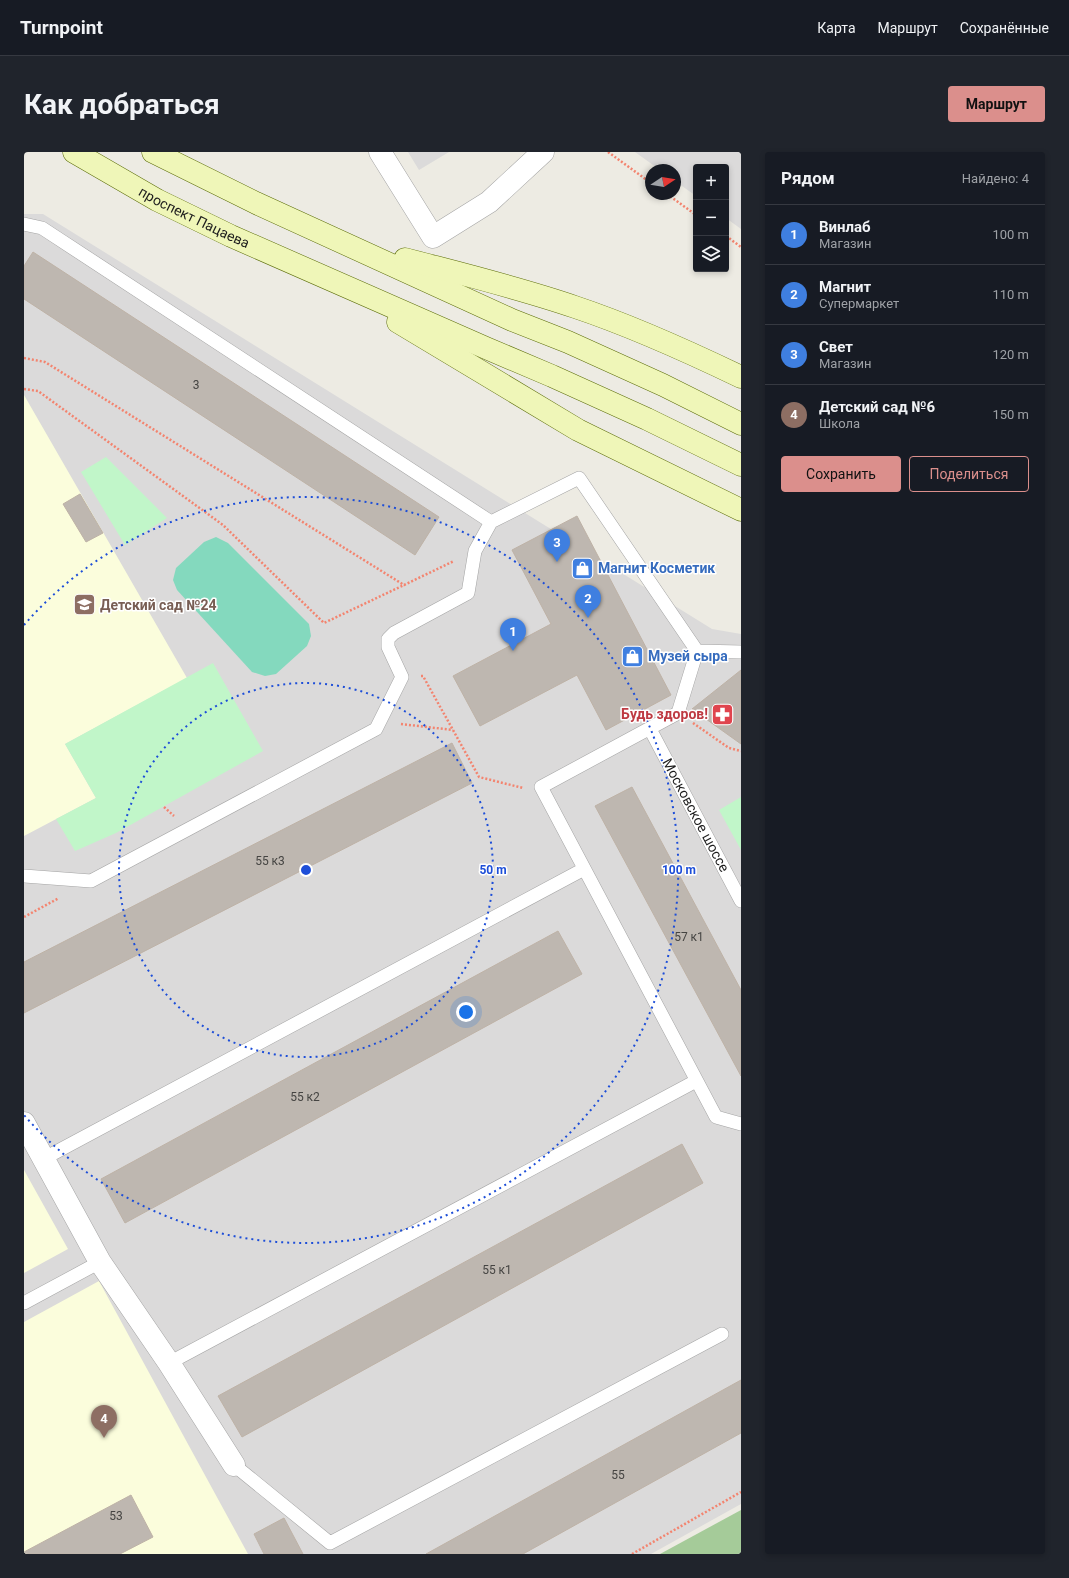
<!DOCTYPE html>
<html lang="ru">
<meta charset="utf-8">
<style>
body{margin:0;font-family:Roboto,sans-serif;background:#20242c;color:#f1f3f6}
.controls{position:absolute;right:12px;top:12px;display:grid;overflow:hidden;border-radius:4px;box-shadow:0 2px 6px #0003}
.controls button{width:36px;height:36px;display:grid;place-items:center;padding:0;border:0;border-bottom:1px solid #363941;background:#171b24;color:#f1f3f6;font:20px sans-serif}
.compass{position:absolute;left:621px;top:12px;width:36px;height:36px;border-radius:50%;background:#171b24;box-shadow:0 2px 6px #0003;rotate:78deg}
.you{position:absolute;left:442px;top:860px;width:14px;height:14px;margin:-10px;border:3px solid #fff;border-radius:50%;background:#1a73e8;box-shadow:0 0 0 6px #1a73e833}
.badge{display:grid;place-items:center;width:26px;height:26px;border-radius:50%;background:#db8f8c;color:#fff;font-size:13px;font-weight:700}
.pin{position:absolute;translate:-50% -33px;filter:drop-shadow(0 1px 2px #0008)}
.pin::after{content:'';position:absolute;top:21px;width:14px;height:12px;background:inherit;clip-path:polygon(0 0,100% 0,50% 100%)}
.list{margin:0;padding:0;list-style:none}
h2{display:flex;justify-content:space-between;align-items:center;height:52px;margin:0;padding:0 16px;font-size:17px}
h2 small{font-size:13px;font-weight:400;color:#9ea1a6}
.list li{display:grid;grid-template-columns:26px 1fr auto;gap:12px;align-items:center;box-sizing:border-box;height:60px;padding:0 16px;border-top:1px solid #363941}
.list b{display:block;font-size:15px;white-space:nowrap}
.list p{margin:0;font-size:13px;white-space:nowrap;color:#9ea1a6}
.list em{font-size:13px;font-style:normal;color:#9ea1a6}
.actions{display:flex;gap:8px;padding:12px 16px}
.actions a{flex:1;padding:9px 0;border:1px solid #db8f8c;border-radius:4px;text-align:center;font-size:14px;color:#db8f8c}
.actions .main{background:#db8f8c;color:#111}
.icon{flex:none;width:22px;height:22px;fill:none;stroke:currentColor;stroke-width:2;stroke-linecap:round;stroke-linejoin:round}
.map{position:relative;flex:none;width:717px;height:1402px;overflow:hidden;border-radius:4px}
header{display:flex;align-items:center;gap:24px;box-sizing:border-box;height:56px;padding:0 20px;background:#171b24;border-bottom:1px solid #363941}
header strong{font-size:19px}
nav{display:flex;gap:22px;margin-inline-start:auto;font-size:14px}
.intro{display:flex;align-items:center;justify-content:space-between;box-sizing:border-box;height:96px;padding:0 24px}
h1{margin:0;font-size:28px}
.button{padding:10px 18px;border-radius:4px;background:#db8f8c;color:#111;font-size:14px;font-weight:700}
main{display:flex;gap:24px;padding:0 24px}
aside{flex:1;background:#171b24;border-radius:4px;box-shadow:0 2px 6px #0003}
.map>svg:first-child{display:block}
.residential{fill:#dbdada}
.education{fill:#fbfddc}
.forest{fill:#a5cb99}
.park{fill:#c1f6c9}
.pitch{fill:#84d9be}
.building{fill:#beb7b0;stroke:#beb2a6}
.lines{fill:none;stroke-linecap:round;stroke-linejoin:round}
.lane-casing{stroke:#a4a4a4;stroke-width:14}
.street-casing{stroke:#a4a4a4;stroke-width:23}
.secondary-casing{stroke:#5c6d0a;stroke-width:23}
.path{stroke:#f3846f;stroke-width:2.5;stroke-dasharray:2 2;stroke-linecap:butt}
.lane{stroke:#fff;stroke-width:13}
.street{stroke:#fff;stroke-width:22}
.secondary{stroke:#eff6b8;stroke-width:22}
.ring{fill:none;stroke:#1d4ed8;stroke-width:2;stroke-dasharray:2 4}
.labels{text-anchor:middle;dominant-baseline:central;stroke-width:3;stroke-linejoin:round;paint-order:stroke}
.number-label{font-size:12px;fill:#454442}
.street-label{font-size:14px;fill:#1d1d1d;stroke:#fff}
.shop-label{font-size:14px;font-weight:bold;fill:#366cbe;stroke:#fff;text-anchor:start}
.education-label{font-size:14px;font-weight:bold;fill:#785e54;stroke:#fff;text-anchor:start}
.health-label{font-size:14px;font-weight:bold;fill:#be3a42;stroke:#fff;text-anchor:end}
.centre{fill:#1d4ed8;stroke:#fff;stroke-width:2}
.ring-label{font-size:12px;text-anchor:middle;font-weight:bold;fill:#1d4ed8;stroke:#fff;stroke-width:3;stroke-linejoin:round;paint-order:stroke}
</style>
<header>
<strong>Turnpoint</strong>
<nav><a>Карта</a><a>Маршрут</a><a>Сохранённые</a></nav>
</header>
<div class="intro"><h1>Как добраться</h1><a class="button">Маршрут</a></div>
<main>
<div class="map">
<svg width="717" height="1402" viewBox="0 0 717 1402">
<rect width="100%" height="100%" fill="#edebe3"/>
<path class="residential" d="M384,0h41l-30,18z
M611,0h106v77l-15,-11v-51h-30v29l-21,-15v-11h-15z
M0,62h19l669,415 29,5v870l-90,50h-627z"/>
<path class="education" d="M0,243l163,283 -122,66 31,54 -72,38z
M0,1018l44,79 -44,24z
M75,1129l149,273h-224v-232z"/>
<path class="forest" d="M717,1358v44h-81z"/>
<path class="park" d="M82,305l61,61 -42,27 -44,-73z
M189,511l50,88 -147,82 -41,18 -19,-32 40,-21 -31,-54z
M717,645v53l-22,-40z"/>
<path class="pitch" d="M192,385l12,6 81,81 2,12 -4,10 -31,28 -11,2 -13,-4 -75,-82 -4,-10 3,-12 28,-26z"/>
<path class="building" d="M9,100l406,265 -24,38 -391,-256v-33z
M56,342l23,39 -17,9 -23,-38z
M553,364l94,179 -65,35 -29,-55 -97,51 -27,-50 98,-52 -39,-74z
M717,518v74l-49,-35z
M428,591l20,40 -448,230v-51z
M608,635l109,203v86l-146,-270z
M534,779l24,43 -457,249 -24,-44z
M658,992l21,39 -461,254 -24,-41z
M717,1228v53l-218,121h-97z
M107,1343l22,42 -33,17h-96v-2z
M260,1366l19,36h-39l-10,-20z"/>
<g class="lines">
<defs>
<path id="lane" d="M0,72l18,4 449,294
M673,499l-19,62 -137,74 175,330 25,7
M673,499l44,1
M626,577l91,172
M0,724l67,5 285,-152 26,-52 -14,-30v-8l6,-6 74,-40 7,-42 16,-29 88,-44 118,173
M19,1007l541,-290
M0,1151l76,-41
M145,1211l527,-282
M210,1313l96,78 392,-209"/>
<path id="street" d="M356,0l53,85 56,-35 54,-50
M0,971l76,139 69,101 65,102"/>
<g id="secondary">
<path id="s1" d="M50,0l83,48 74,36 255,112 66,28 95,43 94,46"/>
<path d="M129,0l103,51 256,117 56,22 95,43 78,39"/>
<path d="M381,107c57,15 115,29 170,48 57,19 112,44 166,70"/>
<path d="M374,170l180,108 163,80"/>
</g>
</defs>
<use href="#lane" class="lane-casing"/>
<use href="#street" class="street-casing"/>
<use href="#secondary" class="secondary-casing"/>
<path class="path" d="M584,0l43,31
M643,42l29,21
M702,84l15,11
M0,206l21,4 359,223 50,-24
M0,237l14,2 185,134 101,98 80,-38
M397,524h2l56,101 44,11
M669,571l36,25 12,3
M377,572l52,6
M140,655l10,9
M0,765l35,-19
M608,1402l109,-62"/>
<use href="#lane" class="lane"/>
<use href="#street" class="street"/>
<use href="#secondary" class="secondary"/>
</g>
<g class="ring">
<circle cx="282" cy="718" r="187"/>
<path d="M0 473A373 373 0 1 1 0 963"/>
</g>
<defs>
<symbol id="shop-square" viewBox="-11 -11 22 22"><rect x="-9" y="-9" width="18" height="18" rx="4" fill="#3f7fe0" stroke="#fff"/><path d="M-5-2.5h2.3a2.7 3.5 0 0 1 5.4 0H5L5.5 6h-11ZM-1.5-2.5h3a1.5 2.3 0 0 0-3 0Z" fill="#fff"/></symbol>
<symbol id="school-square" viewBox="-11 -11 22 22"><rect x="-9" y="-9" width="18" height="18" rx="4" fill="#8d6e63" stroke="#fff"/><path d="M0-5L7-2L0 1L-7-2ZM-4 1L0 2.5L4 1V4Q0 6-4 4Z" fill="#fff"/></symbol>
<symbol id="pharmacy-square" viewBox="-11 -11 22 22"><rect x="-9" y="-9" width="18" height="18" rx="4" fill="#e0444e" stroke="#fff"/><path d="M-2-6h4v4h4v4h-4v4h-4v-4h-4v-4h4Z" fill="#fff"/></symbol>
</defs>
<g fill-rule="evenodd">
<use href="#shop-square" x="546" y="404" width="25" height="25"/>
<use href="#school-square" x="48" y="440" width="25" height="25"/>
<use href="#shop-square" x="596" y="492" width="25" height="25"/>
<use href="#pharmacy-square" x="686" y="550" width="25" height="25"/>
</g>
<g class="labels">
<g class="number-label">
<text x="172" y="233">3</text>
<text x="246" y="709">55 к3</text>
<text x="665" y="785">57 к1</text>
<text x="281" y="945">55 к2</text>
<text x="473" y="1118">55 к1</text>
<text x="594" y="1323">55</text>
<text x="92" y="1364">53</text>
</g>
<g class="street-label">
<text stroke="none"><textPath href="#s1" startOffset="137">проспект Пацаева</textPath></text>
<text transform="translate(672 663) rotate(62)">Московское шоссе</text>
</g>
<g class="shop-label">
<text x="574" y="416">Магнит Косметик</text>
<text x="624" y="504">Музей сыра</text>
</g>
<g class="education-label">
<text x="76" y="453">Детский сад №24</text>
</g>
<g class="health-label">
<text x="684" y="562">Будь здоров!</text>
</g>
</g>
<circle cx="282" cy="718" r="6" class="centre"/>
<g class="ring-label">
<text x="469" y="722">50 m</text>
<text x="655" y="722">100 m</text>
</g>
</svg>
<div class="controls">
<button>+</button>
<button>−</button>
<button><svg class="icon" aria-label="layers" viewBox="0 0 24 24"><path d="M12 4l9 5-9 5-9-5zM3 14l9 5 9-5"/></svg></button>
</div>
<svg class="compass" viewBox="-18 -18 36 36"><path d="M0-13l5 13h-10z" fill="#e53935"/><path d="M0 13l5-13h-10z" fill="#9ea1a6"/></svg>
<div class="you"></div>
<div class="pin badge" style="left:489px;top:499px;background:#3f7fe0">1</div>
<div class="pin badge" style="left:564px;top:466px;background:#3f7fe0">2</div>
<div class="pin badge" style="left:533px;top:410px;background:#3f7fe0">3</div>
<div class="pin badge" style="left:80px;top:1286px;background:#8d6e63">4</div>
</div>
<aside>
<h2>Рядом<small>Найдено: 4</small></h2>
<ul class="list">
<li><span class="badge" style="background:#3f7fe0">1</span><div><b>Винлаб</b><p>Магазин</p></div><em>100 m</em></li>
<li><span class="badge" style="background:#3f7fe0">2</span><div><b>Магнит</b><p>Супермаркет</p></div><em>110 m</em></li>
<li><span class="badge" style="background:#3f7fe0">3</span><div><b>Свет</b><p>Магазин</p></div><em>120 m</em></li>
<li><span class="badge" style="background:#8d6e63">4</span><div><b>Детский сад №6</b><p>Школа</p></div><em>150 m</em></li>
</ul>
<div class="actions"><a class="main">Сохранить</a><a>Поделиться</a></div>
</aside>
</main>
